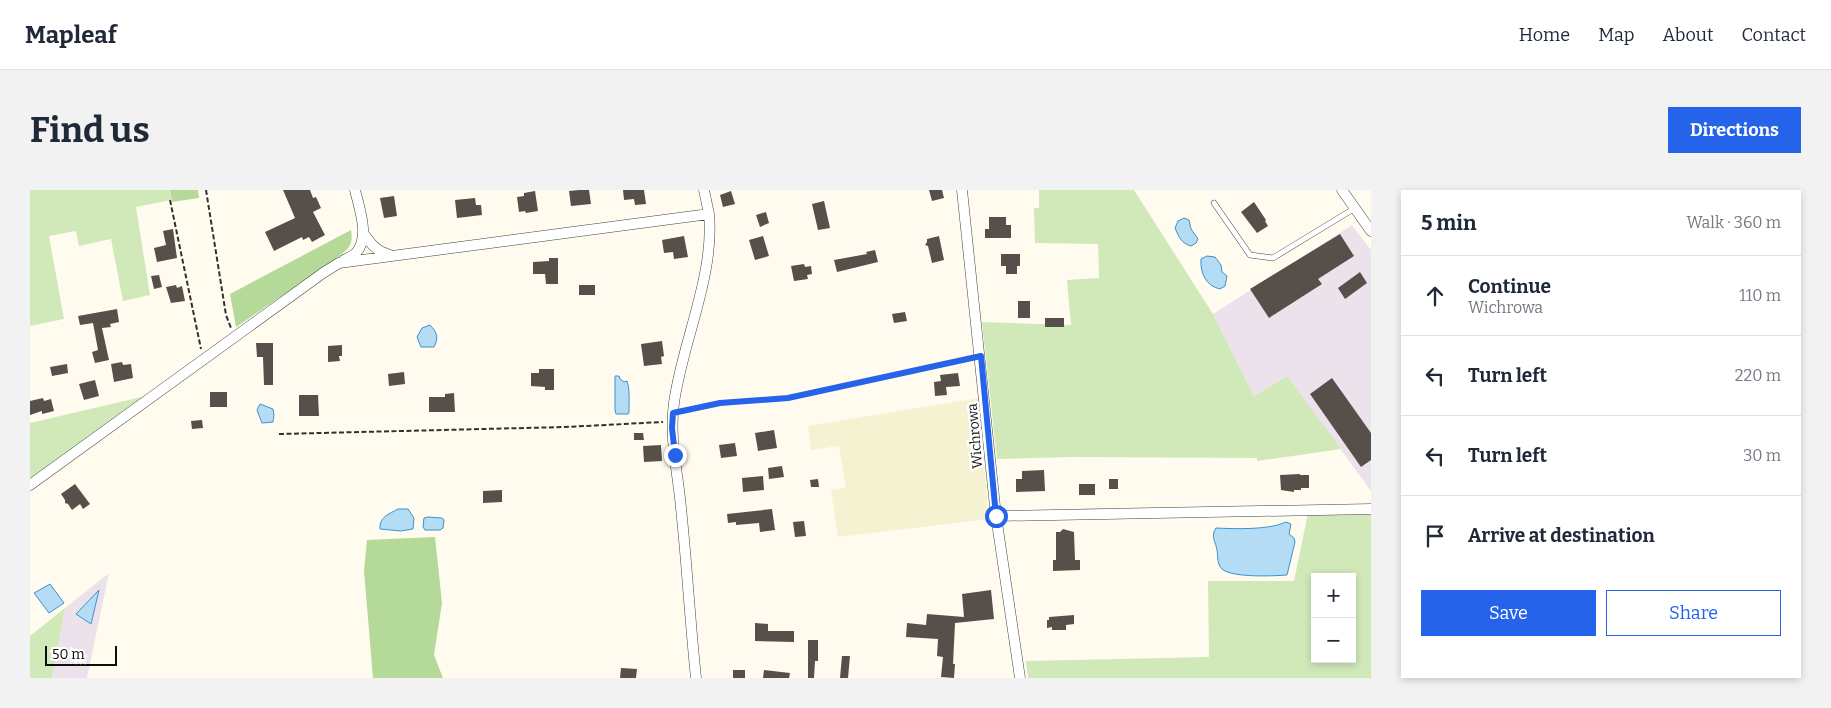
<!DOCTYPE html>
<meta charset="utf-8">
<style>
body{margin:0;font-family:Bitter,serif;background:#f2f2f3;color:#1f2937}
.controls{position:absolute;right:15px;bottom:15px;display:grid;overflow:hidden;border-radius:0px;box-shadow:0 2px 8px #0003}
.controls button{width:45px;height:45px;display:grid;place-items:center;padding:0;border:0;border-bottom:1px solid #e0e1e3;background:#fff;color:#1f2937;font:25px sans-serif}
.scale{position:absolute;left:15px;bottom:12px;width:72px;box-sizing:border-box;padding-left:5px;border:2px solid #0e0e0e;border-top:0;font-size:14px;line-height:18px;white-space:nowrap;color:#0e0e0e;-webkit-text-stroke:4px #fff;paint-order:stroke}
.stop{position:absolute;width:15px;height:15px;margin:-11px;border:4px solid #2563eb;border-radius:50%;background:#fff}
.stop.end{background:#2563eb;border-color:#fff;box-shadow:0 1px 5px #0008}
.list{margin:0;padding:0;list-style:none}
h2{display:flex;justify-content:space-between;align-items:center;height:65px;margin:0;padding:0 20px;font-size:21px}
h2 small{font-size:16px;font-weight:400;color:#747a83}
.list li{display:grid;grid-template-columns:32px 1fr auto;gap:15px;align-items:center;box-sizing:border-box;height:80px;padding:0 20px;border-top:1px solid #e0e1e3}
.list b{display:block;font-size:19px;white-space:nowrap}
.list p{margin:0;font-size:16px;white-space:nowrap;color:#747a83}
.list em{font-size:16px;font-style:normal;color:#747a83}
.actions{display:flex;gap:10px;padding:15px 20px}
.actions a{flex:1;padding:11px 0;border:1px solid #2563eb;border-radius:0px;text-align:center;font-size:18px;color:#2563eb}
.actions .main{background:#2563eb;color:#fff}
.icon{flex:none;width:28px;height:28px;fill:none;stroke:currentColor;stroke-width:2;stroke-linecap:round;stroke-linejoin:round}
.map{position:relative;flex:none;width:1341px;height:488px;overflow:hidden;border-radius:0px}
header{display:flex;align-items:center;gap:30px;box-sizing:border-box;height:70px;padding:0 25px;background:#fff;border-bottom:1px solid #e0e1e3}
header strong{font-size:24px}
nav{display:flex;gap:28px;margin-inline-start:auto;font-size:18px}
.intro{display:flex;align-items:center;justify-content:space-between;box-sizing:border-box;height:120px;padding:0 30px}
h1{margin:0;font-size:35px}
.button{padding:12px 22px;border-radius:0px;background:#2563eb;color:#fff;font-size:18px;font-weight:700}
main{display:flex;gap:30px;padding:0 30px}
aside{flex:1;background:#fff;border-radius:0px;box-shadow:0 2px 8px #0003}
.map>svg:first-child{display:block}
.industrial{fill:#ece2ec}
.farmland{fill:#f4f2d0}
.green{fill:#d1e9b9;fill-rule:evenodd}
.forest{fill:#b5d999}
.water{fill:#b5dcf5;stroke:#3d91cb}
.building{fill:#574f4a}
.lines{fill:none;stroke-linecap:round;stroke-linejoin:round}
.service-casing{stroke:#414141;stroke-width:6}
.minor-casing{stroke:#414141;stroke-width:11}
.path{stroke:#303030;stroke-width:2;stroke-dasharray:5 2.5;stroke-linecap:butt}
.service{stroke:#fff;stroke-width:5}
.minor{stroke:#fff;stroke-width:10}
.route{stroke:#2563eb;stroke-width:6}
.labels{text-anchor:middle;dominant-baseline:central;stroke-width:5;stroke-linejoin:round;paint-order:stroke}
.street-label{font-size:14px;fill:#0e0e0e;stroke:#fff}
</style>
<header>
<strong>Mapleaf</strong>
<nav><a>Home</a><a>Map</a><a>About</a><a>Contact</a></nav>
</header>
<div class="intro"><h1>Find us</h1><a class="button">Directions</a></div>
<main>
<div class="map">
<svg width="1341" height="488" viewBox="0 0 1341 488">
<rect width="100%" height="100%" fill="#fffcef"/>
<path class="industrial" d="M1322,35l19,25v241l-84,-115 -33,20 -41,-82z
M79,383l-22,105h-35l13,-70z"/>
<path class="farmland" d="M948,208l11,121 -151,18 -7,-47 15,-2 -7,-42 -28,4 -3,-24z"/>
<path class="green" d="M0,0h140l1,10 -35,7 14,88 -27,6 -12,-62 -32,7 -3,-15 -27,5 15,83 -34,7z
M1009,0h95l79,124 41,82 33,-20 54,73 -84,12v-3l-185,-1 -75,2 -15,-137 89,3 -4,-45 32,-2 -1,-34 -63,-1 -1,-35h5z
M116,206l-116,83v-56z
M1278,323l63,2v163h-343l-2,-17 183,-4 -1,-76h86zM1285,387h37v82h-37z
M35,418l-13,70h-22v-42z"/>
<path class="forest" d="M140,0h28l1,8 -27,4z
M321,40c3,17 -4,19 -15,29l-100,68 -6,-33z
M405,347l7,66 -8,52 9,23h-70l-9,-107 3,-31z"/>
<path class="water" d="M1154,28l5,2 2,9 7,10 -2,4 -5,3c-10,-3 -12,-9 -16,-18l3,-7z
M1177,66l8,1 6,8 1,7 5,4 -2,10 -5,3c-14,-3 -20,-16 -19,-30z
M400,135c7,7 9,13 4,22h-13l-4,-10 5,-9z
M585,186h4l1,3 4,3 3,-1c3,8 2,22 2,31l-1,2h-12l-1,-4z
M230,214l13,5 1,6 -1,7 -11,1 -5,-13z
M368,319h10l6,9 -1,11 -12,2 -21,-2c-1,-12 9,-15 18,-20z
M398,327l14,1 2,2 -1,8 -3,2h-15l-2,-3 1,-9z
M1256,332l5,2 -2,10 5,4 1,4 -8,33c-13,1 -55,3 -65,-6 -5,-5 -4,-12 -5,-19 -1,-8 -7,-13 -1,-22 19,1 54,2 70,-6z
M20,394l14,19 -15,10 -15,-20z
M69,400l-8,34 -15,-10z"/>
<path class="building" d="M253,0h27l3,8 3,-1 5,11 -8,4 12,23 -13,7 -3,-5 -6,3 -1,-3 -28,14 -9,-19 30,-14z
M549,0h10l2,14 -20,2 -2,-15z
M593,0h21l2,14 -11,1 -1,-6 -10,1z
M899,0h13l2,8 -12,3z
M505,1l3,20 -12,2 -1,-2 -6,1 -2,-15 7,-1v-3z
M701,1l4,13 -12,3 -3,-12z
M364,6l3,20 -13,2 -4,-20z
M445,8l1,7h5l1,10 -25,3 -2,-18z
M794,11l6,27 -12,2 -6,-26z
M1224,12l12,18 -1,1 3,5 -11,7 -16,-21z
M736,22l3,11 -9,4 -4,-12z
M959,27h17v8h5v13h-26v-9h4z
M143,39l4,29 -20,4 -3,-14 12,-3 -3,-14z
M1310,44l14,22 -36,23 4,5 -53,34 -19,-29z
M654,46l4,21 -14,2 -1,-7 -9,1 -2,-13z
M733,46l6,20 -14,4 -6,-20z
M909,46l5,24 -12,3 -4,-17 -3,-1 2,-3v-3z
M845,60l3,12 -41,10 -3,-12 33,-6 -1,-2z
M971,64h19v12h-3v8h-11v-8h-5z
M519,68h9v26h-12l-1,-10h-12v-12l16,-1z
M774,74l1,3 6,-1 1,8 -5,1 1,4 -14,2 -3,-15z
M1330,82l7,11 -22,16 -7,-11z
M129,85l3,12 -8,2 -3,-13z
M146,95l1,3 5,-2 3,15 -14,2 -5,-16z
M549,95h16v10h-16z
M988,111h12v17h-12z
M87,119l2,13 -9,2 1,3 -9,1 7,32 -14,3 -3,-11 6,-2 -5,-27 -13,2 -2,-9z
M875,122l2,9 -13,2 -2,-9z
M1015,128h19v9h-19z
M632,151l2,15 -3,1 1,7 -18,2 -3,-22z
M226,153h17v42h-9l-1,-28h-6z
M312,155v11h-3l1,5 -12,1v-16z
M92,172l1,3 8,-1 2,14 -19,4 -3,-18z
M37,174l1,9 -16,3 -2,-9z
M509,179h15v21h-9v-3l-14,-1v-13h8z
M374,182l1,12 -16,2 -1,-12z
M928,183l2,13 -14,1 1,8 -12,1 -1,-14 7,-1 -1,-6z
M1302,188l39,55v27l-10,7 -51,-73z
M65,190l4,16 -15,4 -5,-16z
M180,202h17v15h-17z
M424,203l1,19h-26v-15h16v-3z
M269,205h19l1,21h-20z
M13,208l1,3 7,-2 3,12 -12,3v-3l-12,4v-14z
M172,230l1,8 -11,1 -1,-8z
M744,240l3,18 -19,3 -3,-18z
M604,243h9l1,7h-10z
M705,253l2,13 -16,2 -2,-13z
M631,255l1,16 -18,1 -1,-16z
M752,276l2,11 -15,2 -1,-11z
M1014,280l1,21 -29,1v-13h6v-8z
M1270,284v1h9v13h-8v2h-7v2l-13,-2 -1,-15z
M733,286l1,14 -21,2 -1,-14z
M788,289l1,8h-8l-1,-7z
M1079,289h9v10h-9z
M45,294l15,20 -7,5 -3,-5 -8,6 -4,-6 -3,-1v-3l-4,-6z
M1049,294h16v11h-16z
M472,300v12l-19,1v-12z
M742,319l3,21 -15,2 -1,-9 -23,2v-3l-8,1 -1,-9z
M774,331l2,15 -11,1 -2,-15z
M1033,339l11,3 1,28h5v10l-27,1v-11h3v-28h4z
M961,400l3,29 -39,4 -2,41h2l-1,14 -13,-1 2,-20 -6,-1 1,-17 -32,-2 1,-14 19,2 1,-11 37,3 -2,-23z
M1044,425v9l-8,1v5h-14v-3l-5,1v-8h2v-3z
M725,433l13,1v7h26v11l-39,-1z
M778,450h10v21h-3l-1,17h-6z
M812,466h8l-2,22h-8z
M591,478l16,1 -1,9h-16z
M703,480h12v8h-12z
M734,480l26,3 -1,5h-26z"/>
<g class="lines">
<defs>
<path id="service" d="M1184,13l36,52 23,3 82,-50"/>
<path id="minor" d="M932,0l34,326 24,162
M1312,0l29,41
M333,43c8,11 13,18 27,22
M314,70c4,-2 8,-4 11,-6 16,-16 4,-46 0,-64
M0,295l293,-212 16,-10 370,-49 -5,-24
M966,326l375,-7
M666,488c-6,-57 -9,-113 -15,-170 -3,-35 -12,-70 -7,-105 8,-60 41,-128 35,-189"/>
</defs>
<use href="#service" class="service-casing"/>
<use href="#minor" class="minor-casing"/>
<path class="path" d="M176,0l20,125 5,13
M140,10l31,149
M654,221l36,-8 67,-5 184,-40
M249,244l286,-7 98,-5"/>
<use href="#service" class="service"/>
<use href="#minor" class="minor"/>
</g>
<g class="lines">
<path class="route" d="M645,265l-3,-27 1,-15 47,-10 68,-5 193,-42 15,160"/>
</g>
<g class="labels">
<g class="street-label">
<text transform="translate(945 246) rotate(-95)">Wichrowa</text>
</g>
</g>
</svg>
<div class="controls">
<button>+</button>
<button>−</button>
</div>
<div class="scale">50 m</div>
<div class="stop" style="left:966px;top:326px"></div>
<div class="stop end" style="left:645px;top:265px"></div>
</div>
<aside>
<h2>5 min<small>Walk · 360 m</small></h2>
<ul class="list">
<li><svg class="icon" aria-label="ahead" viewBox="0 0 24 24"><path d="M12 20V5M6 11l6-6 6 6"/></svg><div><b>Continue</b><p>Wichrowa</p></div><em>110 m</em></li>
<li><svg class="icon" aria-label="left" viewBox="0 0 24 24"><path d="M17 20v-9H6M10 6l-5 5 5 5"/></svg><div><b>Turn left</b></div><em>220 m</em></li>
<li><svg class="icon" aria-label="left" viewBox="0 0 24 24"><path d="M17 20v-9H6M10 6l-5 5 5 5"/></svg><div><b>Turn left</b></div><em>30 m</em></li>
<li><svg class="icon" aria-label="arrive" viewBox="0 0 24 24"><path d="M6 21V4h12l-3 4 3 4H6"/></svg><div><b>Arrive at destination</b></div></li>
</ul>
<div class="actions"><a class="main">Save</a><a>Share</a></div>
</aside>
</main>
